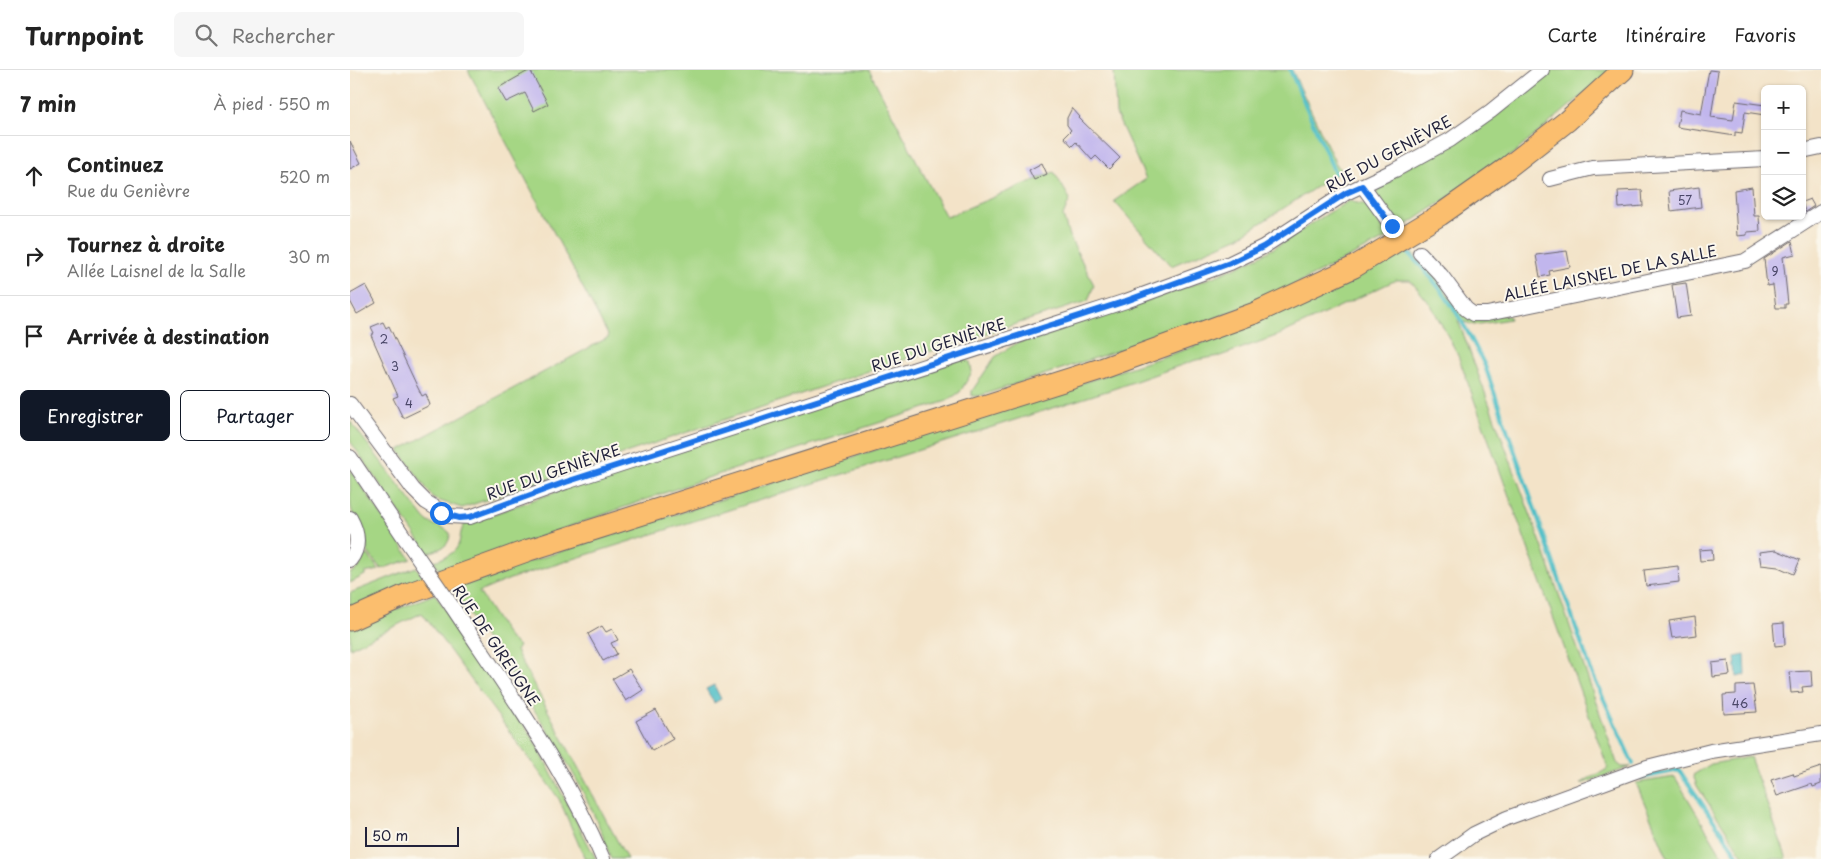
<!DOCTYPE html>
<html lang="fr">
<meta charset="utf-8">
<style>
body{margin:0;font-family:"Playpen Sans",sans-serif;background:#f6f6f6;color:#222}
.controls{position:absolute;right:15px;top:15px;display:grid;overflow:hidden;border-radius:8px;box-shadow:0 1px 4px #0004}
.controls button{width:45px;height:45px;display:grid;place-items:center;padding:0;border:0;border-bottom:1px solid #e0e0e0;background:#fff;color:#222;font:25px sans-serif}
.scale{position:absolute;left:15px;bottom:12px;width:94px;box-sizing:border-box;padding-left:5px;border:2px solid #22223b;border-top:0;font-size:14px;line-height:18px;white-space:nowrap;color:#22223b;-webkit-text-stroke:4px #fbf7ec;paint-order:stroke}
.stop{position:absolute;width:15px;height:15px;margin:-11px;border:4px solid #1a73e8;border-radius:50%;background:#fff}
.stop.end{background:#1a73e8;border-color:#fff;box-shadow:0 1px 5px #0008}
.list{margin:0;padding:0;list-style:none}
h2{display:flex;justify-content:space-between;align-items:center;height:65px;margin:0;padding:0 20px;font-size:21px}
h2 small{font-size:16px;font-weight:400;color:#767676}
.list li{display:grid;grid-template-columns:32px 1fr auto;gap:15px;align-items:center;box-sizing:border-box;height:80px;padding:0 20px;border-top:1px solid #e0e0e0}
.list b{display:block;font-size:19px;white-space:nowrap}
.list p{margin:0;font-size:16px;white-space:nowrap;color:#767676}
.list em{font-size:16px;font-style:normal;color:#767676}
.actions{display:flex;gap:10px;padding:15px 20px}
.actions a{flex:1;padding:11px 0;border:1px solid #111827;border-radius:8px;text-align:center;font-size:18px;color:#111827}
.actions .main{background:#111827;color:#fff}
.icon{flex:none;width:28px;height:28px;fill:none;stroke:currentColor;stroke-width:2;stroke-linecap:round;stroke-linejoin:round}
.map{position:relative;flex:none;width:1471px;height:789px;overflow:hidden}
header{display:flex;align-items:center;gap:30px;box-sizing:border-box;height:70px;padding:0 25px;background:#fff;border-bottom:1px solid #e0e0e0}
header strong{font-size:24px}
nav{display:flex;gap:28px;margin-inline-start:auto;font-size:18px}
.search{width:350px;height:45px;background:#f6f6f6;display:flex;align-items:center;gap:12px;box-sizing:border-box;padding:0 18px;border-radius:8px;color:#767676;font-size:19px}
main{display:flex}
aside{flex:1;background:#fff}
.map>svg:first-child{display:block}
.green{fill:#a5d684;stroke:#647c60}
.water{fill:#51bfc7;stroke:#3a7081}
.lines{fill:none;stroke-linecap:round;stroke-linejoin:round}
.stream{stroke:#51bfc7;stroke-width:4}
.building{fill:#c1b6ed}
.street-casing{stroke:#6b666c;stroke-width:16}
.primary-casing{stroke:#6b666c;stroke-width:23}
.street{stroke:#fff;stroke-width:14}
.primary{stroke:#fbbe6e;stroke-width:21}
.street-bridge-casing{stroke:#6b666c;stroke-width:16;stroke-linecap:butt}
.street-bridge{stroke:#fff;stroke-width:14}
.route{stroke:#1a73e8;stroke-width:6}
.labels{text-anchor:middle;dominant-baseline:central;stroke-width:4;stroke-linejoin:round;paint-order:stroke}
.number-label{font-size:12px;fill:#4a4768}
.street-label{font-size:15px;fill:#22223b;stroke:#fbf7ec}
</style>
<header>
<strong>Turnpoint</strong>
<div class="search"><svg class="icon" aria-label="search" viewBox="0 0 24 24"><circle cx="10" cy="10" r="6"/><path d="M15 15l6 6"/></svg>Rechercher</div>
<nav><a>Carte</a><a>Itinéraire</a><a>Favoris</a></nav>
</header>
<main>
<aside>
<h2>7 min<small>À pied · 550 m</small></h2>
<ul class="list">
<li><svg class="icon" aria-label="ahead" viewBox="0 0 24 24"><path d="M12 20V5M6 11l6-6 6 6"/></svg><div><b>Continuez</b><p>Rue du Genièvre</p></div><em>520 m</em></li>
<li><svg class="icon" aria-label="right" viewBox="0 0 24 24"><path d="M7 20v-9h11M14 6l5 5-5 5"/></svg><div><b>Tournez à droite</b><p>Allée Laisnel de la Salle</p></div><em>30 m</em></li>
<li><svg class="icon" aria-label="arrive" viewBox="0 0 24 24"><path d="M6 21V4h12l-3 4 3 4H6"/></svg><div><b>Arrivée à destination</b></div></li>
</ul>
<div class="actions"><a class="main">Enregistrer</a><a>Partager</a></div>
</aside>
<div class="map">
<svg width="1471" height="789" viewBox="0 0 1471 789">
<rect width="100%" height="100%" fill="#fbf7ec"/>
<filter id="ink" filterUnits="userSpaceOnUse"><feTurbulence type="fractalNoise" baseFrequency=".02" numOctaves="2"/><feDisplacementMap in="SourceGraphic" scale="10" xChannelSelector="R" yChannelSelector="G"/><feConvolveMatrix kernelMatrix="1 2 1 2 8 2 1 2 1" color-interpolation-filters="sRGB"/></filter>
<filter id="wash" filterUnits="userSpaceOnUse"><feTurbulence type="fractalNoise" baseFrequency=".0096" numOctaves="4" result="noise"/><feDisplacementMap in="SourceGraphic" scale="20" xChannelSelector="R" yChannelSelector="G"/><feGaussianBlur stdDeviation="1.12" result="paint"/><feColorMatrix in="noise" values="0 0 0 0 0 0 0 0 0 0 0 0 0 0 0 0 0 1.4 0 .05"/><feComposite in="paint" operator="in"/></filter>
<g filter="url(#wash)">
<rect width="100%" height="100%" fill="#f3e3c8"/>
<path class="green" d="M118,0h401l77,147 108,-45 16,27 -7,17 6,20 25,49 -6,16 -219,70 -407,137 -28,-9 -35,-49 210,-113z
M764,0h178l43,92 6,9 -102,66 -68,29 -57,-65 32,-22 -30,-65z
M1200,0h62l-99,84 -112,75 -25,-35 5,-10 159,-104z
M999,131l17,4 23,32 -111,56 -70,28 -229,75h-7v-5l23,-34 22,-14c76,-26 159,-48 231,-81 36,-17 66,-42 101,-61z
M1056,178l28,26 25,36 50,6 1,3 -36,6 -16,-5 87,234 72,209 5,4h9l-50,17c8,-8 19,-9 27,-16l-151,-415 -26,-48 -21,-25h-14l-117,55 -59,21 -24,4 -83,29 -603,190 -31,13 30,46 10,8 -3,5 111,208h-16c-30,-96 -106,-187 -160,-272l739,-239c75,-28 145,-62 216,-100z
M614,288l6,4 2,10 -12,20 -13,9 -246,79 -260,92 -7,-11c9,-3 22,-7 25,-18 2,-8 1,-12 6,-19l99,-35z
M0,351l75,98c8,8 17,6 25,14 0,14 -10,16 -22,20l-78,-112z
M0,399l61,90 -30,10 -14,-18c1,-19 -11,-26 -16,-43 -1,-10 -1,-28 -1,-39z
M15,485h3l11,15 -14,3v2l-15,8v-10l9,-5z
M66,497l8,11 -74,32v-17z
M85,524l99,146 62,119h-11l-26,-60 -137,-186 -72,35v-20z
M1400,687l37,102h-42l-48,-73 -4,-11 18,-11z
M1325,707l49,82h-56l-32,-76z"/>
<path class="water" d="M1395,585l1,20 -9,2 -2,-20z
M364,615l7,14 -7,4 -8,-14z"/>
<g class="lines">
<path class="stream" d="M940,0l45,103
M1059,184c35,34 55,68 76,112l106,305 42,93
M1291,708l38,-8 61,89"/>
</g>
<g id="blocks">
<path class="building" d="M180,0l18,34 -14,7 -9,-18 -19,9 -8,-14z
M1359,0l9,1 -7,46 22,3 3,-19 29,4v10l-20,-3 -3,21 -7,-1v4l-58,-9 3,-17 21,4z
M722,38l8,9 -1,1 41,40 -11,11 -13,-13 -4,4 -16,-18 -4,4 -8,-9 7,-7 -4,-5v-7z
M0,71l11,22 -11,6z
M692,93l5,11 -13,6 -5,-10z
M1349,117l2,20 -30,4 -2,-20z
M1402,117l2,29h5l1,15 -13,1v3l-10,1 -3,-46z
M1292,120l1,16 -24,2 -1,-17z
M1460,129l4,7 -9,6 -3,-10z
M1442,171l3,13 -12,3 5,47h-3v4h-9l-3,-23 -6,1 -3,-27z
M1217,181l3,16 -21,4 1,4 -10,2 -4,-22z
M1336,213l5,33 -14,2 -5,-33z
M16,215l10,18 -19,11 -7,-13v-7z
M33,252l3,6 3,-2 28,60 5,10 4,-2 4,11 -27,13 -10,-20 5,-2 -27,-61 3,-2 -3,-6z
M1362,479l1,11 -13,1 -1,-11z
M1426,480l24,10 -6,14 -16,-7 -17,-2 -2,-13z
M1328,496l1,16 -33,4 -2,-16z
M1345,547l2,18 -25,3 -3,-17z
M1434,553l1,22 -10,1 -2,-22z
M252,556l4,6 6,-3 6,11 -7,3 6,11 -14,7 -15,-27z
M1378,591l2,14 -17,2 -1,-14z
M279,599l14,21 -17,11 -14,-22z
M1461,601l1,15 -10,1 1,5 -12,1 -2,-21z
M1403,615l4,27 -33,2 -1,-19 13,-1v-8z
M306,640l17,29 -21,12 -16,-30z
M1471,697v17l-8,3 -1,-3 -35,12 -6,-16 22,-7 1,3z"/>
</g>
</g>
<g filter="url(#ink)">
<use href="#blocks" fill-opacity="0" stroke="#6b666c" stroke-width="1"/>
<g class="lines">
<defs>
<path id="street" d="M1452,81l19,-4
M1200,109l43,-11 172,-9
M1012,115l30,41
M1070,183l21,22 25,34 7,5h14l258,-53 76,-49
M0,334l63,85 13,13 23,14 21,1 96,-35 560,-181 104,-38 33,-16 83,-54 49,-23 55,-30 41,-29 51,-41
M0,387l56,83
M0,448c8,14 10,29 0,42
M101,535c55,83 113,162 152,254
M1089,789l35,-25 33,-16 140,-51 64,-16 110,-17"/>
<path id="primary" d="M0,550l60,-27 119,-43 572,-181 154,-56 99,-46 86,-52 67,-47 60,-47 56,-51"/>
</defs>
<use href="#street" class="street-casing"/>
<use href="#primary" class="primary-casing"/>
<use href="#street" class="street"/>
<use href="#primary" class="primary"/>
<defs>
<path id="street-bridge" d="M56,470l45,65"/>
</defs>
<use href="#street-bridge" class="street-bridge-casing"/>
<use href="#street-bridge" class="street-bridge"/>
</g>
</g>
<g class="lines" filter="url(#ink)">
<path class="route" d="M91,443l18,5 11,-1 96,-35 560,-181 104,-38 33,-16 83,-54 16,-7 30,40"/>
</g>
<g class="labels">
<g class="number-label">
<text x="1335" y="130">57</text>
<text x="1425" y="201">9</text>
<text x="34" y="269">2</text>
<text x="45" y="296">3</text>
<text x="59" y="333">4</text>
<text x="1390" y="633">46</text>
</g>
<g class="street-label">
<text transform="translate(1038 83) rotate(-29)">RUE DU GENIÈVRE</text>
<text transform="translate(1260 202) rotate(-12)">ALLÉE LAISNEL DE LA SALLE</text>
<text transform="translate(588 274) rotate(-18)">RUE DU GENIÈVRE</text>
<text transform="translate(203 401) rotate(-19)">RUE DU GENIÈVRE</text>
<text transform="translate(147 575) rotate(56)">RUE DE GIREUGNE</text>
</g>
</g>
</svg>
<div class="controls">
<button>+</button>
<button>−</button>
<button><svg class="icon" aria-label="layers" viewBox="0 0 24 24"><path d="M12 4l9 5-9 5-9-5zM3 14l9 5 9-5"/></svg></button>
</div>
<div class="scale">50 m</div>
<div class="stop" style="left:91px;top:443px"></div>
<div class="stop end" style="left:1042px;top:156px"></div>
</div>
</main>
